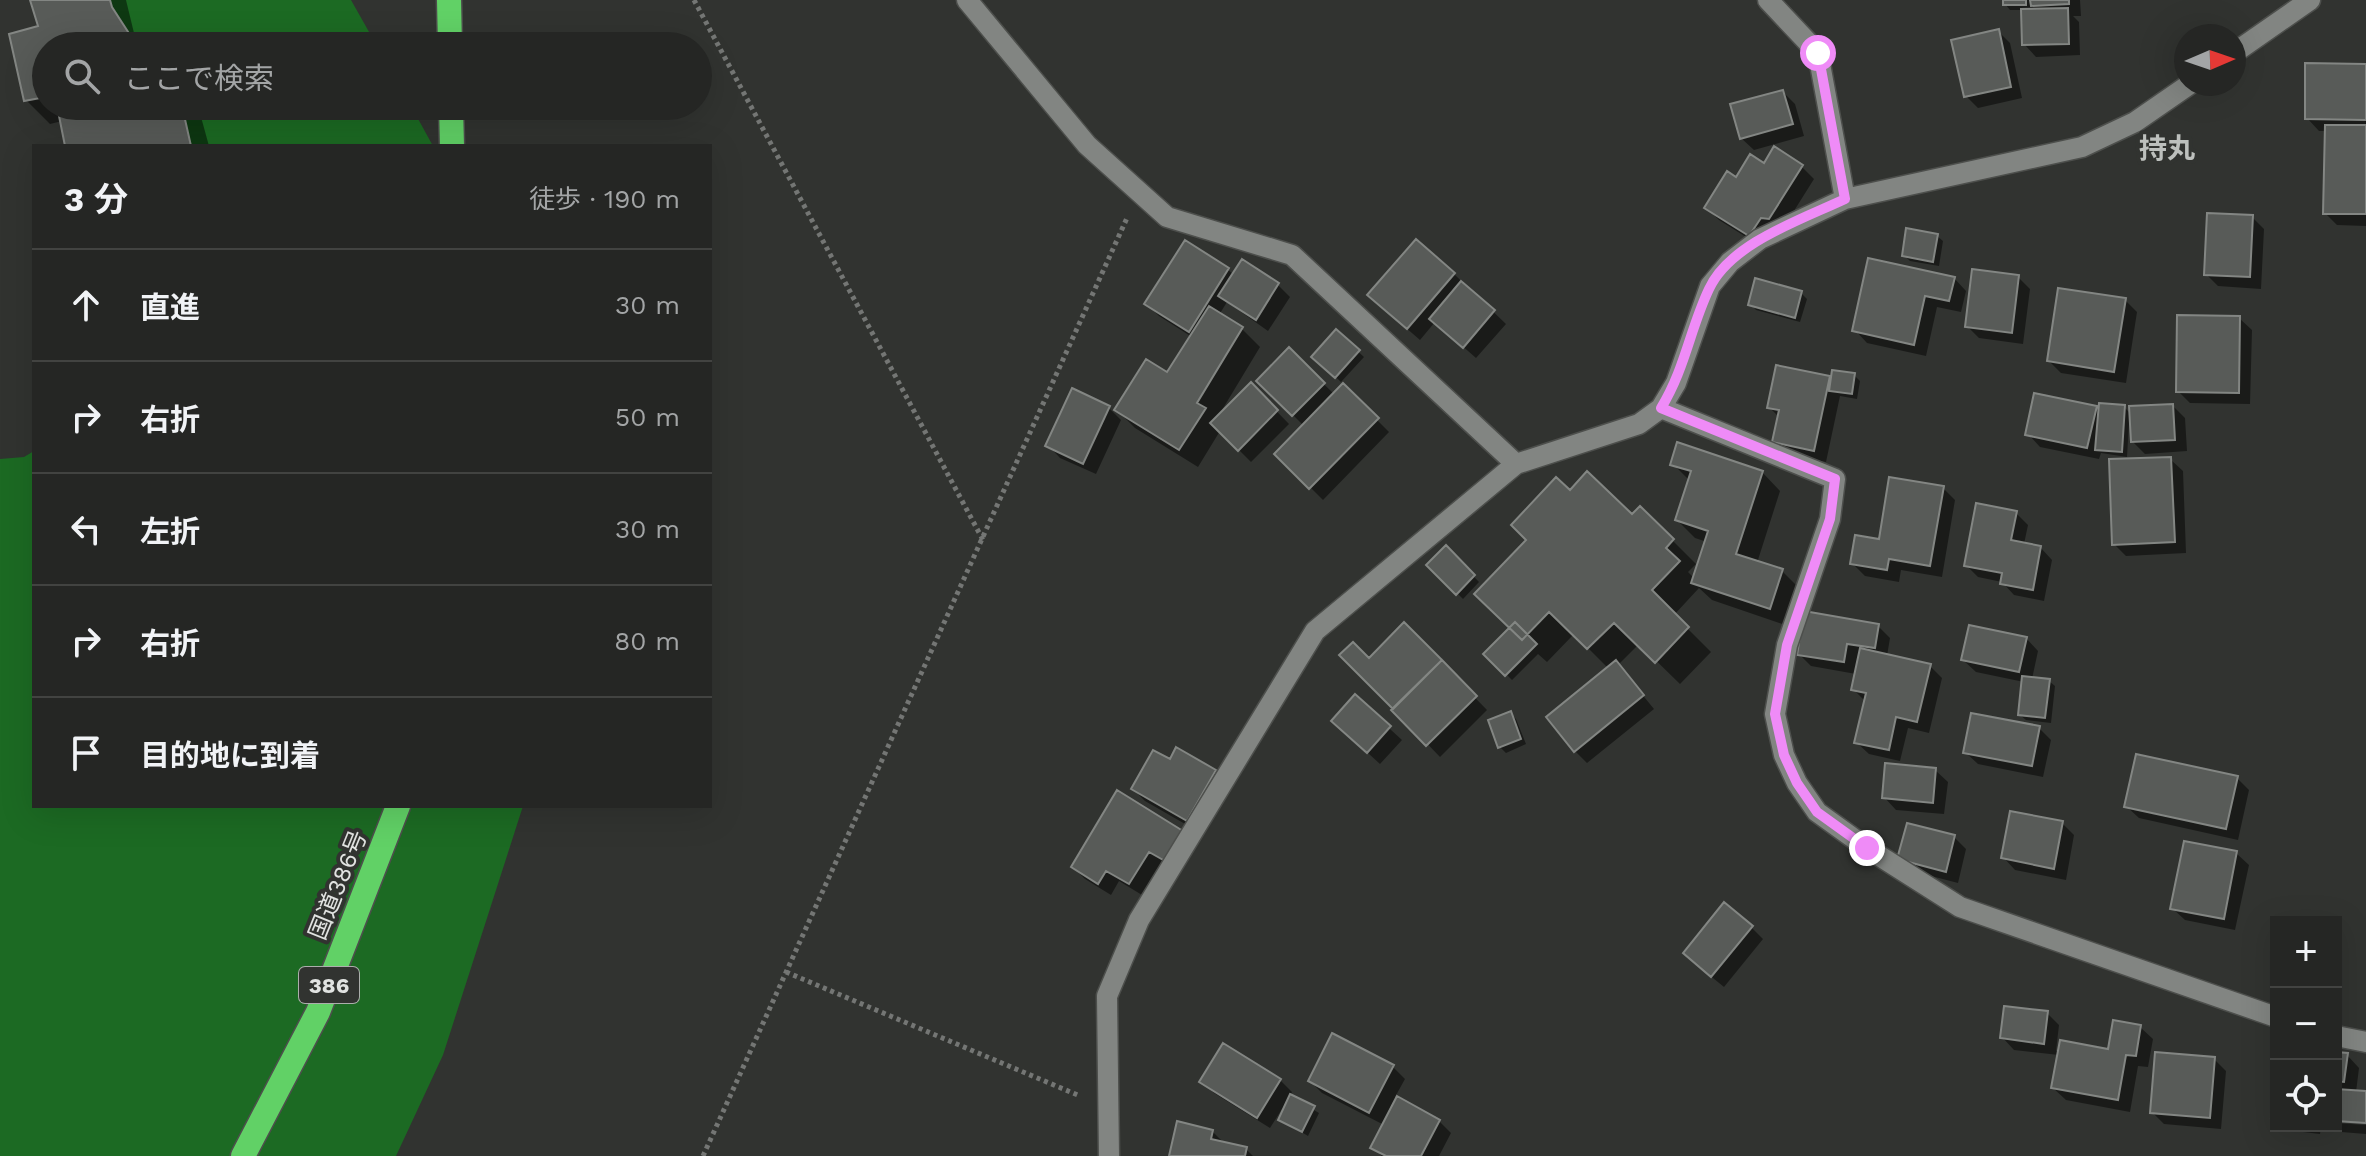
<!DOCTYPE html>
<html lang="ja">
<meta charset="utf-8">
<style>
body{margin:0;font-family:"Work Sans","Noto Sans JP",sans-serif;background:#313231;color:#f1f3f6}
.controls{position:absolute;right:24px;bottom:24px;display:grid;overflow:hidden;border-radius:0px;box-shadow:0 8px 32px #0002}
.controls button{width:72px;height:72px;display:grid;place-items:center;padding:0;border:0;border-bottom:2px solid #424341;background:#252624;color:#f1f3f6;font:40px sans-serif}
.compass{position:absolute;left:2174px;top:24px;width:72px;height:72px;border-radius:50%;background:#252624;box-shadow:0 8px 32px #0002;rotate:88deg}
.stop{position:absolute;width:24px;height:24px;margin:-18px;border:6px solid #ef8bf7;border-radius:50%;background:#fff}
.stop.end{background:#ef8bf7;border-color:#fff;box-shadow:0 2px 8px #0008}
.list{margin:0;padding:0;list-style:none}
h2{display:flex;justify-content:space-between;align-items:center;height:104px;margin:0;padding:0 32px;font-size:34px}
h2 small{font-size:26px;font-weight:400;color:#a3a5a6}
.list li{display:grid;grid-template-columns:52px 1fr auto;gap:24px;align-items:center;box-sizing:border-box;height:112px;padding:0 32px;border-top:2px solid #424341}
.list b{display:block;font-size:30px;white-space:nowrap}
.list em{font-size:26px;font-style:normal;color:#a3a5a6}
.icon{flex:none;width:44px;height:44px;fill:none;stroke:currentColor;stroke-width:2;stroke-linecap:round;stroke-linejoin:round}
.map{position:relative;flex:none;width:2366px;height:1156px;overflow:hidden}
.search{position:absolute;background:#252624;box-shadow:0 8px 32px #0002;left:32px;top:32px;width:680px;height:88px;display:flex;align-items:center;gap:20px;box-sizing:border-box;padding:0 28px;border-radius:44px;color:#a3a5a6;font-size:30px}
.panel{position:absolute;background:#252624;box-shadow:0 8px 32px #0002;left:32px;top:144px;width:680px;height:664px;border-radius:0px}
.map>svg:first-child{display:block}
.forest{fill:#1c6a23}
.shadow{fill:#0007}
.building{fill:#585b58;stroke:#838683;stroke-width:2}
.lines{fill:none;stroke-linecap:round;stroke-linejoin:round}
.minor-casing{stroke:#4d4f4c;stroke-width:23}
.highway-casing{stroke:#4d4f4c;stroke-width:27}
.path{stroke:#747674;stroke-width:5;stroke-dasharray:4 4;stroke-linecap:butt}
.minor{stroke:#828582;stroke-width:20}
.highway{stroke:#61d166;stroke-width:24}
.route{stroke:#ef8bf7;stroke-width:10}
.labels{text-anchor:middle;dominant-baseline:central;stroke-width:8;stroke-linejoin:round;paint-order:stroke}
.shield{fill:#313330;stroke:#acaeac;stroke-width:2}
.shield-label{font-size:22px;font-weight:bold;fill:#e1e3e1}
.street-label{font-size:24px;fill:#e1e3e1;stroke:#313330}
.quarter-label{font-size:28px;font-weight:bold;fill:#bdc0bd;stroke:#313330}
</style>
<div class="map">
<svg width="2366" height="1156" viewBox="0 0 2366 1156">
<rect width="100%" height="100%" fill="#313330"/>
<path class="forest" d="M74,0h277l26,46h-299z
M85,106h326l22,40h-343z
M34,451v355h489l-80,249 -47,101h-396v-697l24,-2z"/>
<path class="shadow" d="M32,0h94l8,33 9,13h-97v60h152l11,40h-142l-5,-25 -12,3 -24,-24 14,-72z
M2005,0h75l1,16h-8l6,6 1,33 -44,2 -12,-13 -1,-34h-13l-5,-6z
M1998,31l12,12 12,55 -44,10 -12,-12z
M2366,66v160l-29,-1 -12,-12 2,-82h-8l-12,-13z
M1783,92l12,12 9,32 -50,14 -13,-12z
M1774,149l28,18 12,12 -32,51 -20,17 -43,-27 -12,-12 29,-28 28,-14z
M2252,217l12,12 -3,60 -43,-3 -12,-12z
M1937,236l6,5 -4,25 -29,-5 -6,-6z
M1227,269l7,6 44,10 12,12 -22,34 -41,-29 -8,13 23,14 18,18 -41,68 32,-30 38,39 -38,38 -31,-31 -22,36 -63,-39 -18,-18 51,-35 24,-38 -33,-21 -12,-12z
M1454,274l52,50 -30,34 -41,-36 -15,18 -38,-33z
M2018,277l12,12 -7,55 -44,-6 -12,-12z
M1954,278l12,13 -5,21 -24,-5 -11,49 -59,-13 -12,-13z
M1801,293l6,6 -7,23 -44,-12 -5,-6z
M2125,300l12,12 -11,71 -65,-10 -12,-12z
M2239,318l13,12 -2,74 -60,-1 -12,-12z
M1337,332l27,25 -23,25 -27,-26z
M1289,350l46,45 8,-9 46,46 -66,68 -46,-46 27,-28 -45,-45z
M1854,375l6,6 -3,18 -17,-3 -14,66 -39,-8 -13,-13 5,-24 -10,-10 60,-29 3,4z
M2173,406l12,12 2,33 -42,3 -12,-12 -1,-19h-3l-2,34 -26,-4 -2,6 -59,-12 -12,-13 68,-26 4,4 24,-5 7,7z
M1109,408l12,12 -25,54 -36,-16 -12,-13z
M2170,459l13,12 3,82 -60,3 -12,-12z
M1673,464l89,8 18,19 -23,72 25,8 18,18 -12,37 -76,-26 -13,-12 -25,27 37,37 -31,32 -41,-40 -21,21 36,44 -67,54 -12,-12 34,-82 -35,-35 -27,28 -9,-8 -26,26 -26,-26 26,-25 58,-136 62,24 8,-9 56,56 -8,8 7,7 12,-37 -12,-4 -18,-18 13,-39z
M1943,488l12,12 -13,77 -41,-7 -2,12 -34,-6 -12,-12z
M2016,513l12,12 -4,19 16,3 12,13 -8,41 -30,-6 -12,-13 -24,-5 -12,-12z
M1446,548l33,34 -16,17 -34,-34z
M1404,625l83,85 -47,47 -98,-102 27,5z
M1878,626l12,12 -3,18 43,10 12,12 -13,55 -21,-5 -8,33 -31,-7 -13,-12 10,-40 -13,-13 3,-15 -45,-8 -12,-12z
M2026,638l12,13 -6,28 17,2 6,5 -4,37 -25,-3 -6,-5 4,-33 -48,-10 -13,-12z
M1355,697l47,43 -22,24 -34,-31z
M1510,713l6,6 10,25 -20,9 -6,-6z
M2039,728l12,12 -8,37 -65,-13 -13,-12z
M1170,761l45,11 12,12 -28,48 -54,-31 -12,-12z
M1935,770l13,12 -4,32 -48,-4 -12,-13z
M2237,778l12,12 -11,50 -99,-22 -13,-12z
M1118,793l59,79 -15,-10 -20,33 -23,-14 -8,14 -26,-16 -12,-12z
M2062,823l12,12 -8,45 -51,-10 -12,-13z
M1954,837l12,12 -8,34 -46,-12 -13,-12z
M2236,853l13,12 -14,65 -50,-10 -13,-12z
M1751,927l12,12 -39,48 -27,-22z
M2047,1013l12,12 -3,26h54l30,-24 13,12 -5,28 -10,-1 -8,46 -64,-12 -13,-12 6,-33 -45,-5 -12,-13z
M2336,1054l11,1 12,13 -3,24 10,1v28l-30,-2z
M2214,1059l12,12 -5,58 -57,-5 -12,-12z
M1393,1067l12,12 -10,18 44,24 12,12 -12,23h-57l-9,-9 11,-22 -62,-32 -12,-12z
M1280,1080l12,12 -2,4 29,17 -11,23 -28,-17 4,-9 -2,-1 -12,19 -56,-35 -12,-12z
M2336,1123l30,2v9l-37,-3 -5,-5h12z
M2281,1126h40l-1,8 -35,-4z
M1212,1131l13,13 21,5 7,7h-82z"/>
<path class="building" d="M30,0h80l2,7 22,34v5h-88v51l-22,4 -15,-67 29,-8z
M2003,0h23v5h-23z
M2030,0h39v4l-38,2z
M2068,8l1,36 -47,1 -1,-36z
M1999,29l12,58 -47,10 -13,-57z
M2305,63l61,1v56l-61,-1z
M1783,90l10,34 -53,15 -10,-35z
M57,106h125l9,40h-126z
M2325,125h41v89h-43z
M1774,146l29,19 -34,54 -8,-1 -12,18 -45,-28 23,-37 9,6 14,-23 14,9z
M2207,213l46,2 -3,62 -46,-2z
M1906,228l32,6 -5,28 -31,-6z
M1416,239l39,34 -48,56 -40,-34z
M1185,240l44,28 -40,64 -45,-28z
M1868,258l87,19 -6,24 -24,-5 -11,49 -62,-14z
M1242,259l37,24 -23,37 -38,-24z
M1972,269l47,6 -7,58 -47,-6z
M1755,278l47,13 -7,27 -47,-13z
M1461,281l34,29 -32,38 -34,-29z
M2058,288l68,10 -12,74 -67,-11z
M1209,306l34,21 -46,76 9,5 -27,42 -65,-40 32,-51 21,13z
M2177,315l63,1 -1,77 -63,-1z
M1336,329l24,21 -25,28 -24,-21z
M1289,347l36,36 -33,33 -36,-35z
M1776,365l54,11 -16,75 -42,-9 7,-32 -12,-2z
M1832,370l23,3 -3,21 -23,-3z
M1251,382l27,28 -40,41 -28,-28z
M1343,383l36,35 -70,71 -35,-35z
M1072,388l38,18 -27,58 -38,-18z
M2034,393l63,13 -10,42 -62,-13z
M2099,403l26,2 -3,47 -27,-2z
M2173,404l2,36 -44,2 -2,-36z
M1677,442l86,29 -27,83 47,15 -13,40 -79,-26 17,-52 -33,-11 16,-49 -21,-6z
M2171,457l4,85 -63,3 -3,-86z
M1587,471l45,43 8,-8 34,33 -8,9 14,13 -28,29 37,37 -34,36 -41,-40 -27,26 -38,-37 -27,28 -48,-46 52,-54 -15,-15 45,-48 14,13z
M1889,477l55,9 -14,80 -41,-7 -2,11 -37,-6 5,-29 24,4z
M1976,503l41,8 -6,29 30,6 -8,44 -33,-6 2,-11 -38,-7z
M1446,545l29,30 -19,20 -30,-30z
M1804,611l75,13 -4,24 -28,-4 -3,18 -47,-7z
M1404,622l38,38 -49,49 -54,-54 14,-13 16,16z
M1515,622l22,22 -32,32 -22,-22z
M1969,625l58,12 -8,35 -58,-12z
M1860,648l71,16 -14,58 -21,-5 -7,33 -35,-7 12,-50 -15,-3z
M1442,660l35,36 -51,50 -35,-36z
M1616,660l28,35 -70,57 -28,-35z
M2022,676l28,3 -5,39 -27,-3z
M1355,694l36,32 -24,27 -36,-32z
M1511,711l10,28 -23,9 -10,-28z
M1971,713l69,13 -8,40 -69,-13z
M1176,747l40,23 -29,51 -56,-32 22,-39 17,9z
M2136,754l102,22 -12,53 -102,-22z
M1885,763l51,5 -3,35 -51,-5z
M1117,790l66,41 -18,30 -16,-9 -20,32 -23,-13 -8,13 -27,-17z
M2010,811l53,10 -9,48 -53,-11z
M1907,823l48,12 -9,37 -49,-13z
M2184,841l53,10 -13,68 -54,-10z
M1724,902l29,24 -42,51 -28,-24z
M2004,1006l44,5 -4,33 -44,-6z
M2113,1020l28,5 -5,31 -10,-1 -8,45 -67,-12 9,-48 48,9z
M1332,1033l62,32 -25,48 -61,-32z
M1223,1043l58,36 -24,39 -58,-36z
M2155,1052l60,5 -5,61 -60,-5z
M2336,1052l12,1 -4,29 -8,-1z
M2336,1089l30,2v32l-30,-2z
M2274,1090h2v29l-5,-1z
M1290,1094l25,12 -13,26 -24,-12z
M1397,1096l43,24 -19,36h-35l-16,-8z
M1177,1121l36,9 -2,9 36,8 -2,9h-76z"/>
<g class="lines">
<defs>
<path id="minor" d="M967,0l120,145 80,72 125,38 224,209
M1768,0l50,53 27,146
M2234,53l76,-53
M1661,408l174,71 -5,40 -43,126 -12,69 9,41 13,28 20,29 50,36 93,59 316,110
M2336,1036l30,6
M1109,1156l-2,-160 32,-76 176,-289 201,-167 123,-40 22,-16 15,-25 34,-97 20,-24 30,-23 85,-40 237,-52 53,-25 55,-38"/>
<path id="highway" d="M449,0l1,46
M451,106l1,40
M243,1156l75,-144 80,-206"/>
</defs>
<use href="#minor" class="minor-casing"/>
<use href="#highway" class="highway-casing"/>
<path class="path" d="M694,0l289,540
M786,972l294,124
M703,1156l424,-938"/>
<use href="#minor" class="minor"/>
<use href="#highway" class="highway"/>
</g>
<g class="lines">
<path class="route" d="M1818,53l27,146c-42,20 -115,44 -136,90 -19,40 -24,80 -48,119l174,71 -5,40 -43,126 -12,69 9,41 13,28 20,29 50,36"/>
</g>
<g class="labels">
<rect class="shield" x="299" y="967" width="60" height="36" rx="6"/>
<g class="shield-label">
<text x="329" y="985">386</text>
</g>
<g class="street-label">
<text transform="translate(338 885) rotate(-68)">国道386号</text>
</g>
<g class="quarter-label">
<text x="2167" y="148">持丸</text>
</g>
</g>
</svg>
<div class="controls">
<button>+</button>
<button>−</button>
<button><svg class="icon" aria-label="locate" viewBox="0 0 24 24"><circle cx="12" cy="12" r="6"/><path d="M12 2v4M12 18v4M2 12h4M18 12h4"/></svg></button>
</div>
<svg class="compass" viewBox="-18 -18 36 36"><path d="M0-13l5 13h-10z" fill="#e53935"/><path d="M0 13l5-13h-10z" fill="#a3a5a6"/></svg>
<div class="stop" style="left:1818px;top:53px"></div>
<div class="stop end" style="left:1867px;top:848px"></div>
<div class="search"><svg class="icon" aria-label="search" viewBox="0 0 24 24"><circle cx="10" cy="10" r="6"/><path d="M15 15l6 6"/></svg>ここで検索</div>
<section class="panel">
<h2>3 分<small>徒歩 · 190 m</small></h2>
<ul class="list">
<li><svg class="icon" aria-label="ahead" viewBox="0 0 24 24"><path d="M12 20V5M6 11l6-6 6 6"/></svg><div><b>直進</b></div><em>30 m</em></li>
<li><svg class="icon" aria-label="right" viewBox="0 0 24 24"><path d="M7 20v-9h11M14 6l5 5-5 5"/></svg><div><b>右折</b></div><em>50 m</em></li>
<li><svg class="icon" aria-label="left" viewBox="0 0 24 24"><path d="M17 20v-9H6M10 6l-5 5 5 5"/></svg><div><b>左折</b></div><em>30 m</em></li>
<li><svg class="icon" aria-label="right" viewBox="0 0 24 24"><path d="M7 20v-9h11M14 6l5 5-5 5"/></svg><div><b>右折</b></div><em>80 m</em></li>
<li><svg class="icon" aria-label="arrive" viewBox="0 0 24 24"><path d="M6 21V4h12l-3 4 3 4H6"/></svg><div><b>目的地に到着</b></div></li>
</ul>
</section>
</div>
